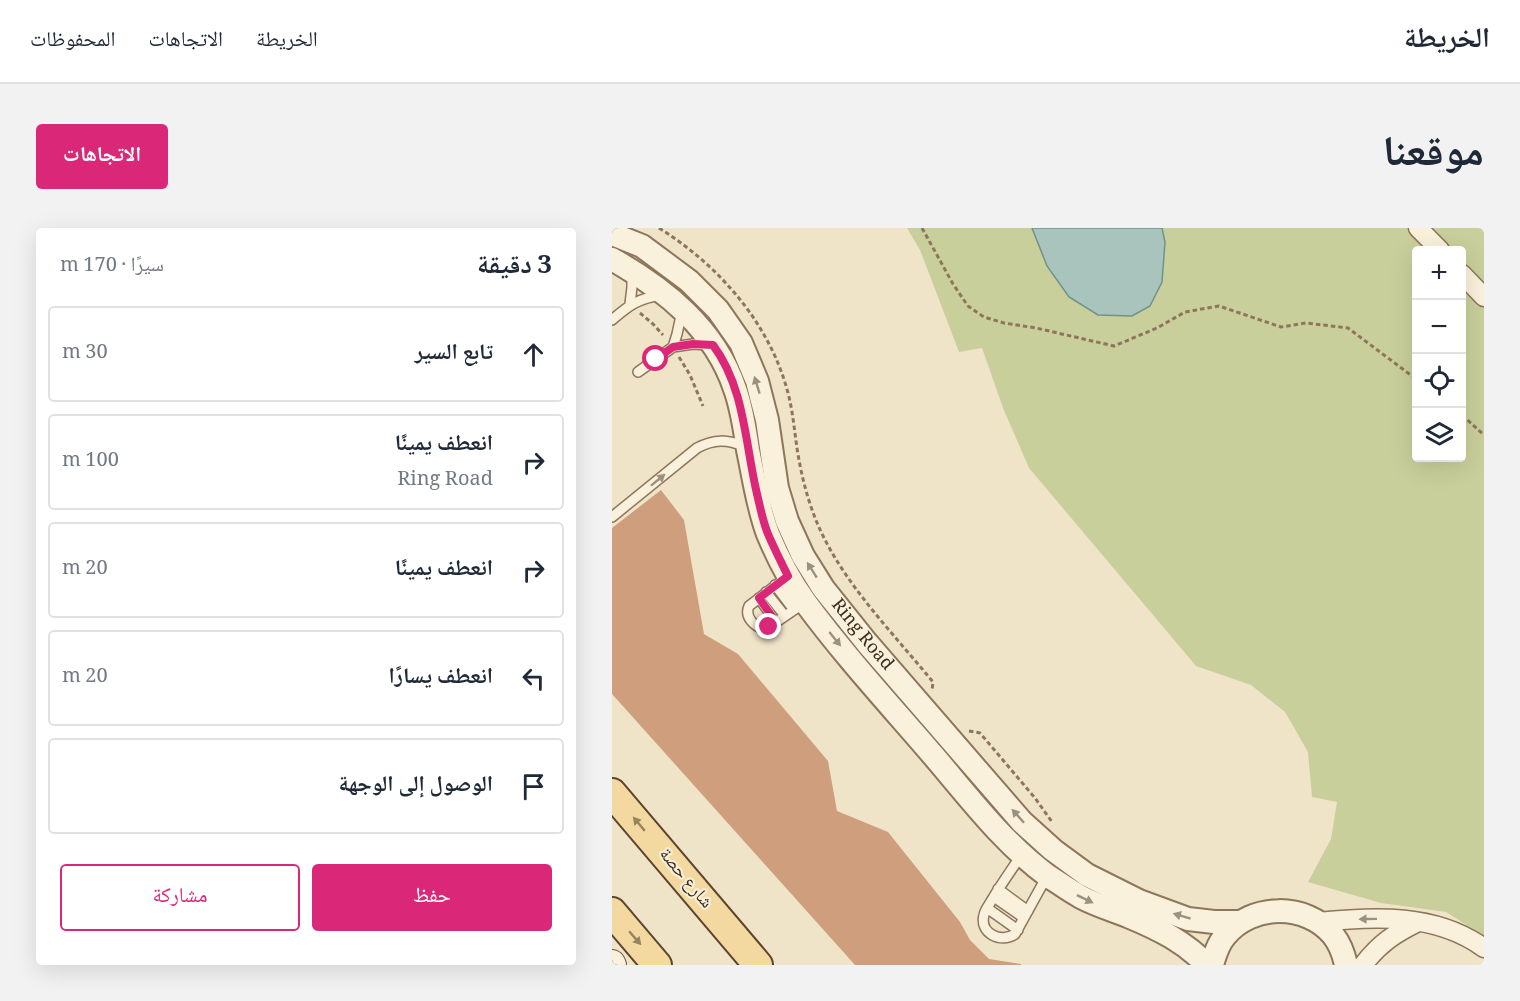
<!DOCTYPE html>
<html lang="ar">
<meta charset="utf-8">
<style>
body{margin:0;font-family:Georgia,"Noto Naskh Arabic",serif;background:#f2f2f3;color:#1f2937;direction:rtl}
.controls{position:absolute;right:18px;top:18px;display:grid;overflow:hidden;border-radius:6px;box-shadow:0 6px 24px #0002}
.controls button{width:54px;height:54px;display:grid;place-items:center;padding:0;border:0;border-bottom:2px solid #e0e1e3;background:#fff;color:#1f2937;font:30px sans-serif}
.stop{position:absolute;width:18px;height:18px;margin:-14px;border:4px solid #db2777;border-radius:50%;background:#fff}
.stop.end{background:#db2777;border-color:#fff;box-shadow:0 2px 6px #0008}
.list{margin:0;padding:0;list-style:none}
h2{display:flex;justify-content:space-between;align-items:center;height:78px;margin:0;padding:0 24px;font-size:26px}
h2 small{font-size:20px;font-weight:400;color:#747a83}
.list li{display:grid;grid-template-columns:39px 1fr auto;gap:18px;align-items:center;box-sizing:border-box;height:96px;margin:0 12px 12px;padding:0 12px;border:2px solid #e0e1e3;border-radius:6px}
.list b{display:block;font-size:22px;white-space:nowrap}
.list p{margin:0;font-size:20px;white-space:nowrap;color:#747a83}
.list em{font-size:20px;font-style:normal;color:#747a83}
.actions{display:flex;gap:12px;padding:18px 24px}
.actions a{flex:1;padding:14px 0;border:2px solid #db2777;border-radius:6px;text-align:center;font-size:21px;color:#db2777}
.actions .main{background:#db2777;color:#fff}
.icon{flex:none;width:33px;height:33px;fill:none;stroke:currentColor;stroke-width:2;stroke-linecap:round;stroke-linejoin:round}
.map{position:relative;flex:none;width:872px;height:737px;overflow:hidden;direction:ltr;border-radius:6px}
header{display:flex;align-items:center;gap:36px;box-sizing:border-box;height:84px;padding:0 30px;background:#fff;border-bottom:2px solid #e0e1e3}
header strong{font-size:28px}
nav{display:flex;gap:33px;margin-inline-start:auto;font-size:21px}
.intro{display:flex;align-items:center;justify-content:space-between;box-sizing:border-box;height:144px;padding:0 36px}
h1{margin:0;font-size:42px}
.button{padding:15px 27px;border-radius:6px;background:#db2777;color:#fff;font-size:21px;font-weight:700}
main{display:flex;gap:36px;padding:0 36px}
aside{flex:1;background:#fff;border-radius:6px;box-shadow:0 6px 24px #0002}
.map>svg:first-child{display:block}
.green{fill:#c9cf9b;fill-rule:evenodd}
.water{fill:#a9c4bc;stroke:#6f938a;stroke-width:1.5}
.building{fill:#cf9f7d}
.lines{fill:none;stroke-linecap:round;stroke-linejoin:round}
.service-casing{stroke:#8d765c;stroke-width:12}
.minor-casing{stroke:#8d765c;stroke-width:21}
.tertiary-casing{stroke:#8d765c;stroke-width:26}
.secondary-casing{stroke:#6f573f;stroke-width:28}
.primary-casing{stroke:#5b4430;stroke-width:32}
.path{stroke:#8d765c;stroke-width:3;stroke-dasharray:4.5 3;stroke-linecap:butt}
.service{stroke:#faf1dc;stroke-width:9}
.minor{stroke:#faf1dc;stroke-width:18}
.tertiary{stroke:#faf1dc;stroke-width:22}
.secondary{stroke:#faf1dc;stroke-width:26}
.primary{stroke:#f3d9a0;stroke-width:28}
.oneway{fill:#9c907e}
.oneway2{fill:#988460}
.route{stroke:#db2777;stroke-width:8}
.labels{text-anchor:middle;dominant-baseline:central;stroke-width:4.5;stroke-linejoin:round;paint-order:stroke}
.street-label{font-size:18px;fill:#3d2e20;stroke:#f7eed8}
</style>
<header>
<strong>الخريطة</strong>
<nav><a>الخريطة</a><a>الاتجاهات</a><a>المحفوظات</a></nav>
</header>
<div class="intro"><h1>موقعنا</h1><a class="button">الاتجاهات</a></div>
<main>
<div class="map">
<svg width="872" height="737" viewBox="0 0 872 737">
<rect width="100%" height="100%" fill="#f0e4c8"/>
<path class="green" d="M295,0h577v708l-38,-24 -65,-9 -73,-21 23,-43 6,-37 -25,-5 -4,-45 -23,-40 -34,-27 -55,-19 -167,-198 -26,-60 -21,-60 -23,4 -39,-102zM804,22h46v208h-46z"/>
<path class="water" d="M420,0h130l3,14 -3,40 -12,24 -18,10 -34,-1 -29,-18 -22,-31z"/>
<path class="building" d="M49,262l23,30 20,114 34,20 90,107 9,50 51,21 72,90 10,18 19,19 32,5v1h-166l-243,-271v-166z"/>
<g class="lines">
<defs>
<path id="service" d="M18,76l2,-17v-13
M0,92c17,-15 27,-22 50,-25
M61,119l4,-13 5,-23
M26,144l35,-25 20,-3 15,1
M0,289l85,-69c17,-9 30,-9 48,-1
M176,348l-39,30c-5,11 6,22 17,23l38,-26
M163,357l19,25
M154,364l19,24
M147,370l17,24
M410,626c-10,15 -20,29 -29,44 -3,6 -8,11 -9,17 -5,18 17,29 31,19l32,-58
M386,661l30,22
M382,669l30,21
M375,680l31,22"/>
<path id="minor" d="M806,0l22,22
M850,46l22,23
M706,694c56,-6 118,-9 166,26
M751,737c17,-22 31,-31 55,-43"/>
<g id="tertiary">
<path id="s1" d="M0,6l30,12 47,35 29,29 23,33 16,38 10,39 10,68 10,33 16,35 20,32 44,55 155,179 31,28 34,25 52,26 49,18 26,3h26"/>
<path d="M0,31c53,30 103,70 123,130 7,19 10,41 13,61 6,28 10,58 20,84 10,24 22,47 37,68 39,53 84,102 127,152 36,42 71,89 116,122 11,7 22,15 33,21 15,8 32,13 49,20 29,12 55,25 77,48"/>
<path d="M600,737c3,-11 6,-21 13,-29 27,-33 81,-33 108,-1 7,9 11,20 13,30"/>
</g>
<path id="secondary" d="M0,735l1,2"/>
<path id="primary" d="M0,565l146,172
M0,684l45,53"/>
</defs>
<use href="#service" class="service-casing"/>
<use href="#minor" class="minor-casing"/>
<use href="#tertiary" class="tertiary-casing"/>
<use href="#secondary" class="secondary-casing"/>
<use href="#primary" class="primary-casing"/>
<path class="path" d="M47,0c61,38 113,98 130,169 5,21 6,42 10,63 4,22 10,44 19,65 25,58 75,108 115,157l-1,9
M310,0l31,56 15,22 16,11 20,6 32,5 78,18 43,-18 28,-16 34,-6 62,21 25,-4 42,5 68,51
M28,85l13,11 10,11
M67,129l11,18 13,31
M850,187l22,20
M357,503l11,2 55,65 17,24"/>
<use href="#service" class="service"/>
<use href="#minor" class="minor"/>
<use href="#tertiary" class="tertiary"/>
<use href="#secondary" class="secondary"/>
<use href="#primary" class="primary"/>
</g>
<defs><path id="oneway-solid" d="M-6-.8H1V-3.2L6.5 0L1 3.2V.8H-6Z" transform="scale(1.5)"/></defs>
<g class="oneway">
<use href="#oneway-solid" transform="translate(145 157) rotate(-107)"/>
<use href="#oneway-solid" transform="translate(46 252) rotate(-39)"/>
<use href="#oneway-solid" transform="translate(200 342) rotate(-122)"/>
<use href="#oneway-solid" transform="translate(223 411) rotate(51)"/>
<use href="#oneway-solid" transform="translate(406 588) rotate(-132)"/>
<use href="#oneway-solid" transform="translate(473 671) rotate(26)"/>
<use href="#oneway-solid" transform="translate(570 688) rotate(-163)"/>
<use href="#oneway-solid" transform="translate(756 691) rotate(179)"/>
</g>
<g class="oneway2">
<use href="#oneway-solid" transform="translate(27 596) rotate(-130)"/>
<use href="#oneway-solid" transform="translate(23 710) rotate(49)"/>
</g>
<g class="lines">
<path class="route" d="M44,131l17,-12 20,-3 20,1c32,43 32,99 44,149 3,13 6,28 11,40 6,14 13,28 20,42l-29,22 17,24 -7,5"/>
</g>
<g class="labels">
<g class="street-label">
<text stroke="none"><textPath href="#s1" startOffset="494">Ring Road</textPath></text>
<text transform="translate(73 651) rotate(50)">شارع حصة</text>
</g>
</g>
</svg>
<div class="controls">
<button>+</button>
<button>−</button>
<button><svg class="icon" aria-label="locate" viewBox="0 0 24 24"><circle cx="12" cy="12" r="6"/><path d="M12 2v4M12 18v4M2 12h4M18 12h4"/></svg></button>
<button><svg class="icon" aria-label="layers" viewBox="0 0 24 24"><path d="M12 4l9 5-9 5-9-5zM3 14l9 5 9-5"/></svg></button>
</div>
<div class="stop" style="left:44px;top:131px"></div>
<div class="stop end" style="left:157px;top:399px"></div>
</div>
<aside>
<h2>3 دقيقة<small>سيرًا · 170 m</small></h2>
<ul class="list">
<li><svg class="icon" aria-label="ahead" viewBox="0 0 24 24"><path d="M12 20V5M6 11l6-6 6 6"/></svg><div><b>تابع السير</b></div><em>30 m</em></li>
<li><svg class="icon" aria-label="right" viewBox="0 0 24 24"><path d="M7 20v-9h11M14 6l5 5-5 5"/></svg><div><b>انعطف يمينًا</b><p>Ring Road</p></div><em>100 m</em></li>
<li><svg class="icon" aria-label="right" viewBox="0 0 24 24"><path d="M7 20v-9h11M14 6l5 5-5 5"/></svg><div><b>انعطف يمينًا</b></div><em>20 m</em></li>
<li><svg class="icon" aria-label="left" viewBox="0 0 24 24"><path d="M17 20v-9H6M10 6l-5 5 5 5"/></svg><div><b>انعطف يسارًا</b></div><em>20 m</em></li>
<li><svg class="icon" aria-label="arrive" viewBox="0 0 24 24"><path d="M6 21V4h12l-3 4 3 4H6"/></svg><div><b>الوصول إلى الوجهة</b></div></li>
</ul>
<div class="actions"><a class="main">حفظ</a><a>مشاركة</a></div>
</aside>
</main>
